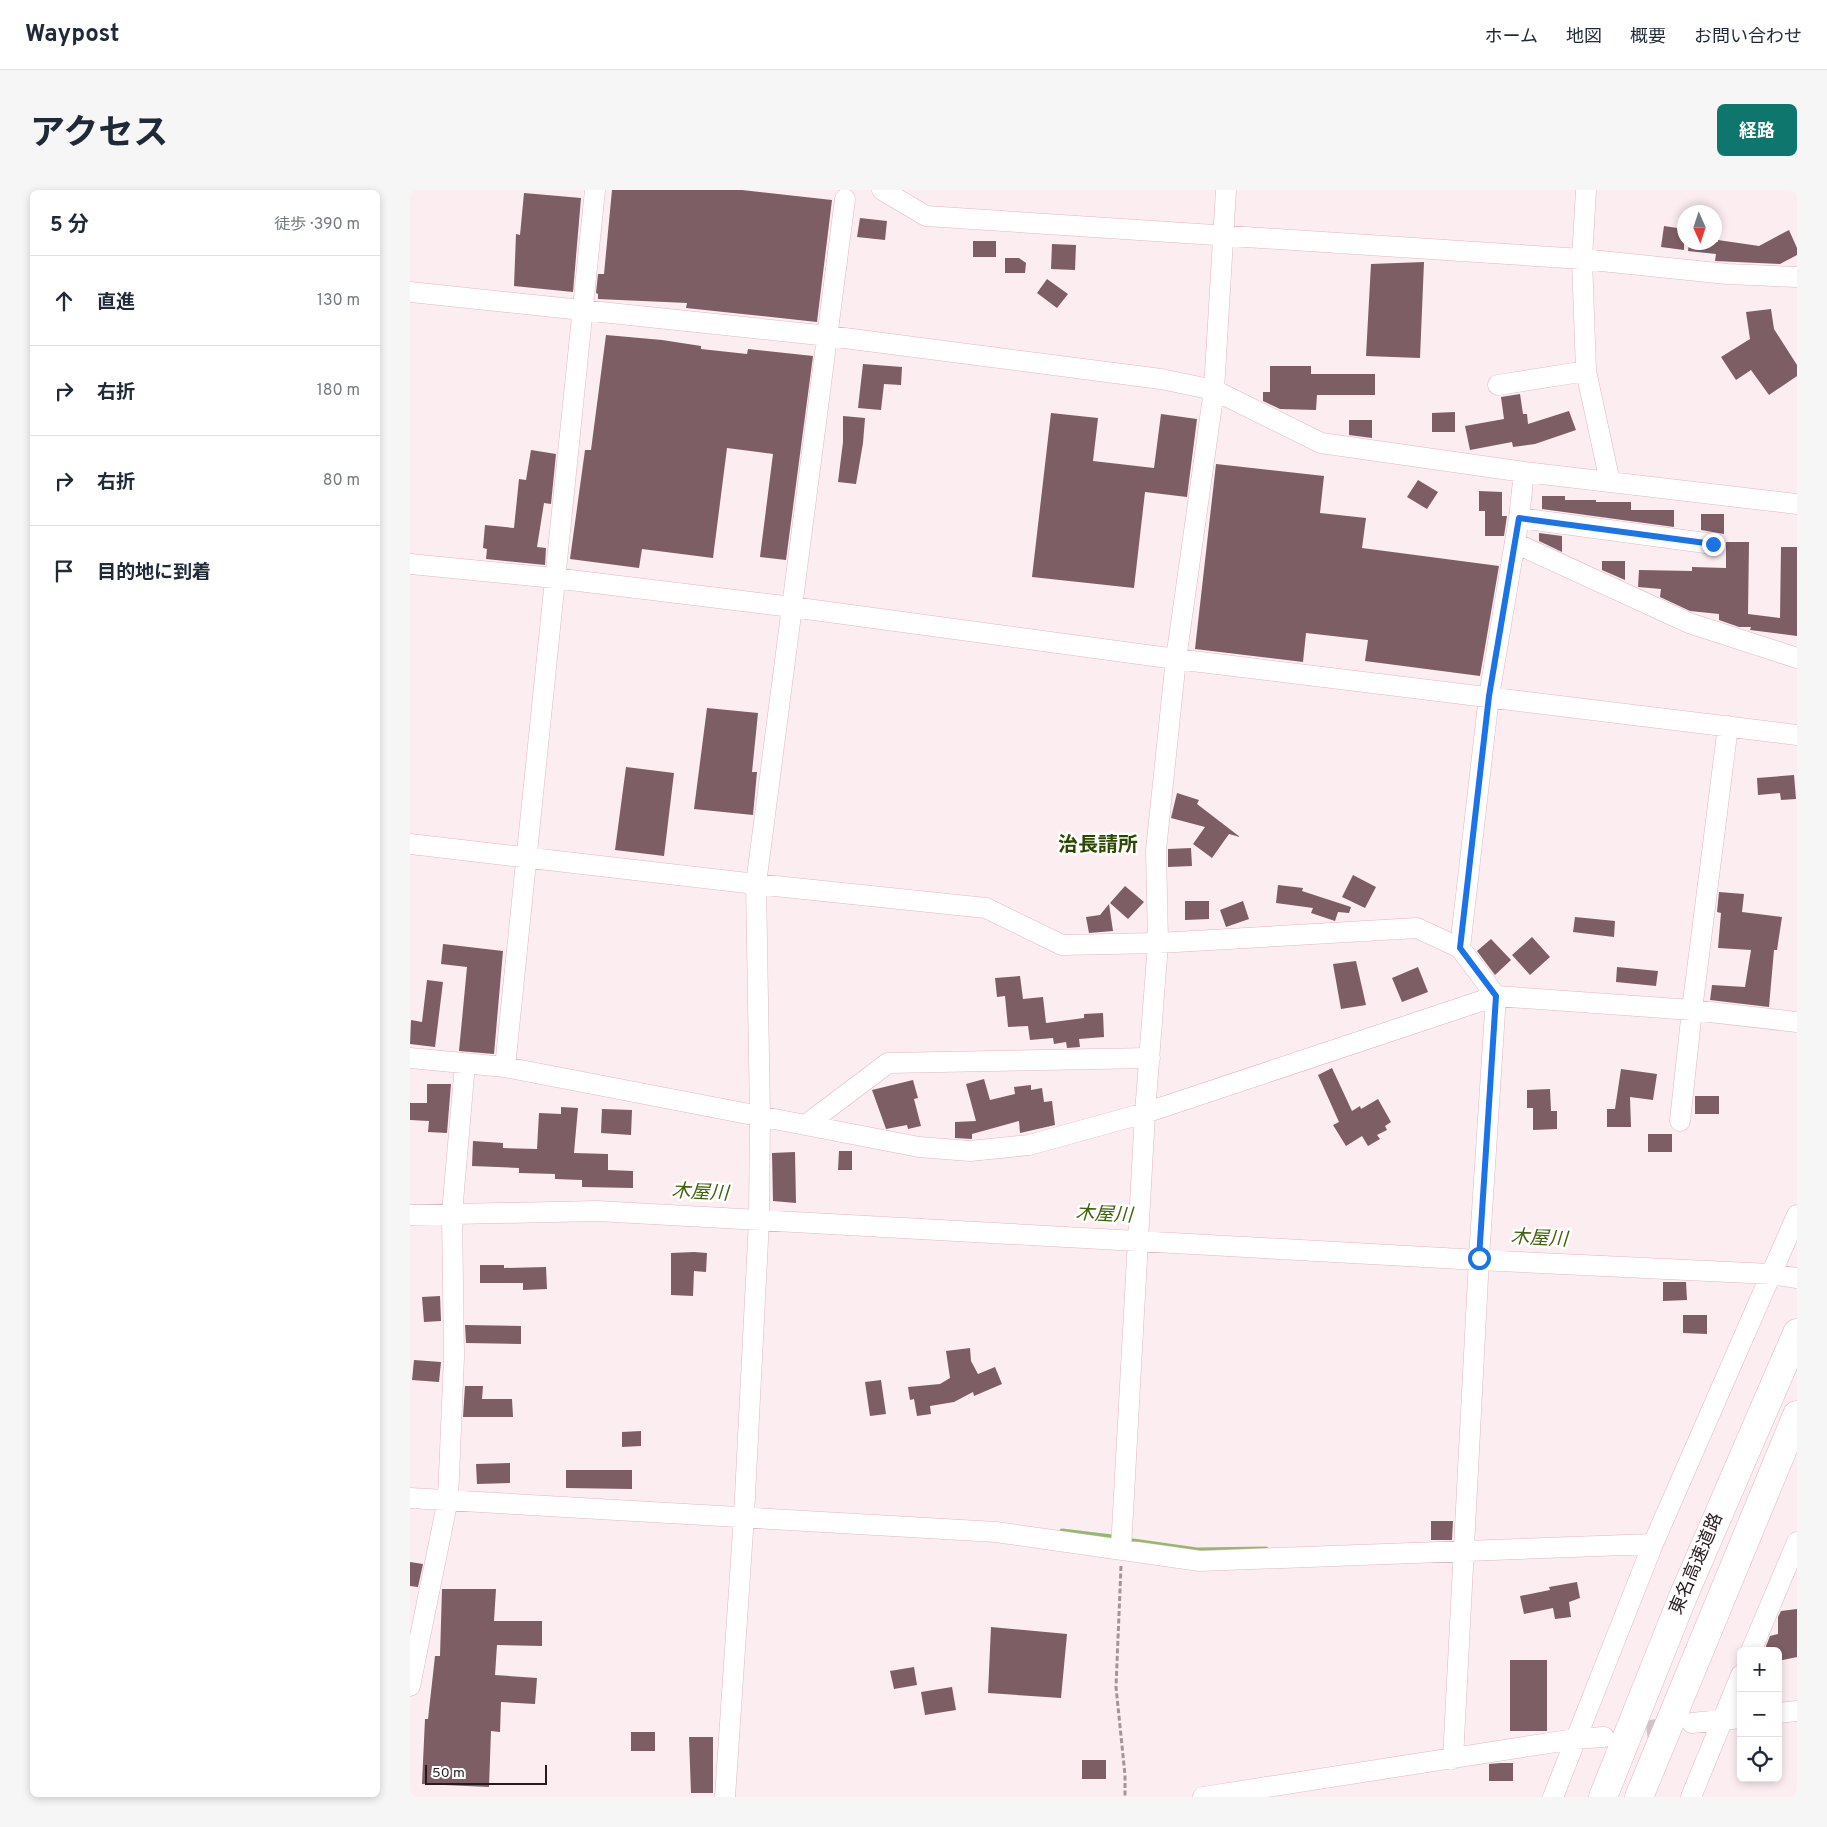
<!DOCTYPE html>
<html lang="ja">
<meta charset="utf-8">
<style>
body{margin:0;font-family:Overpass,"Noto Sans JP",sans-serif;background:#f6f6f7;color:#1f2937}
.controls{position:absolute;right:15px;bottom:15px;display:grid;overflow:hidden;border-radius:8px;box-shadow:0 2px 8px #0003}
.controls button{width:45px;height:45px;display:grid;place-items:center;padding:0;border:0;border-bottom:1px solid #e0e1e3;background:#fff;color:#1f2937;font:25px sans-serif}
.compass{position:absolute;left:1267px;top:15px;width:45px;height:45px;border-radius:50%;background:#fff;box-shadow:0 2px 8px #0003;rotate:177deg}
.scale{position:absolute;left:15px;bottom:12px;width:122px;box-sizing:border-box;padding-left:5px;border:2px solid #281b1e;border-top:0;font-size:14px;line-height:18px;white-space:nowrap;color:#281b1e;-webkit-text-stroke:4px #fff;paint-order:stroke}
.stop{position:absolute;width:15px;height:15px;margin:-11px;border:4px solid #1a73e8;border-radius:50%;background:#fff}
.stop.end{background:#1a73e8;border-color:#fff;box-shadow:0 1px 5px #0008}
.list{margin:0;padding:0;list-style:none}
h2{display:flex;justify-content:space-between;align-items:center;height:65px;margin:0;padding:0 20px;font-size:21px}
h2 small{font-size:16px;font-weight:400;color:#747a83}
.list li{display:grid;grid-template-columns:32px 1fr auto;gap:15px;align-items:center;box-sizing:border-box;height:90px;padding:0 20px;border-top:1px solid #e0e1e3}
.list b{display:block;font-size:19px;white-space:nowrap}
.list em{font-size:16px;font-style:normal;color:#747a83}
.icon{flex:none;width:28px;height:28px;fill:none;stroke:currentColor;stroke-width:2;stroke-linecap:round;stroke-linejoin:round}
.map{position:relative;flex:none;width:1387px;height:1607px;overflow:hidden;border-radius:8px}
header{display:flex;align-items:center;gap:30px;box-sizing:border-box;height:70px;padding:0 25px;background:#fff;border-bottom:1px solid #e0e1e3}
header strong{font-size:24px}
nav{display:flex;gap:28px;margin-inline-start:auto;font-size:18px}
.intro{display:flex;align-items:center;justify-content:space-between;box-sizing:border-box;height:120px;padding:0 30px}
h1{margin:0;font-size:35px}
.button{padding:12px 22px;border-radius:8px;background:#0f766e;color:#fff;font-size:18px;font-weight:700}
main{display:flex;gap:30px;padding:0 30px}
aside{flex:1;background:#fff;border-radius:8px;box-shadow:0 2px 8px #0003}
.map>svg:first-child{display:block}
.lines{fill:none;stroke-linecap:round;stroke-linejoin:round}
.stream{stroke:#93ba6c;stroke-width:5}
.building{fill:#7c5e64}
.minor-tunnel{stroke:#d2c3c6;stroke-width:20;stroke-dasharray:20 10;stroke-linecap:butt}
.minor-casing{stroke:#dcbac0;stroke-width:21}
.motorway-casing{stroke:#dcbac0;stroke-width:29}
.path{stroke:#a39598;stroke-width:3;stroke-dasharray:5 2.5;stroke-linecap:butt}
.minor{stroke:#fff;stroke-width:20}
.motorway{stroke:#fff;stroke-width:28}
.route{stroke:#1a73e8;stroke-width:6}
.labels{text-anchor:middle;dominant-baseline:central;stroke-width:5;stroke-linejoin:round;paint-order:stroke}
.street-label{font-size:18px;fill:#281b1e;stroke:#fff}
.water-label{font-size:19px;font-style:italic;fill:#3f610b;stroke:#fff}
.quarter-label{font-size:20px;font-weight:bold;fill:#2b4700;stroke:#fff}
</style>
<header>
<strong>Waypost</strong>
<nav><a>ホーム</a><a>地図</a><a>概要</a><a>お問い合わせ</a></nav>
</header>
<div class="intro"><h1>アクセス</h1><a class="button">経路</a></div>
<main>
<aside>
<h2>5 分<small>徒歩 · 390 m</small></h2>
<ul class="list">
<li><svg class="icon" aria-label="ahead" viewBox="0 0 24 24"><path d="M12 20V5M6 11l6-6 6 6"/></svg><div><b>直進</b></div><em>130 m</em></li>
<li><svg class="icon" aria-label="right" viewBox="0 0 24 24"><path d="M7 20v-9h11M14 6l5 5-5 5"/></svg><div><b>右折</b></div><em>180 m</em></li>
<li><svg class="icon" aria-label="right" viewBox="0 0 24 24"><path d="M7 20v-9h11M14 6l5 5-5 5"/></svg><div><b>右折</b></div><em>80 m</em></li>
<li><svg class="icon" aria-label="arrive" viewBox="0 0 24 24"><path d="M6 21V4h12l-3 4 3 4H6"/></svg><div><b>目的地に到着</b></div></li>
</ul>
</aside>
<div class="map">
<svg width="1387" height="1607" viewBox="0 0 1387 1607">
<rect width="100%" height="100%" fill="#fcedf0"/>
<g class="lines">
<path class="stream" d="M652,1341l50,6
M723,1351l64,9 69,-1"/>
</g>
<path class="building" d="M202,0h130l90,10 -15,122 -131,-14 1,-5 -89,-4v-5l-2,-1 2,-19h6z
M114,3l57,5 -8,94 -59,-6 2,-52 4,1z
M450,28l27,3 -2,19 -28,-3z
M1254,36l20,3v21l-23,-3z
M1379,40l8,18v7l-17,9 -65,-3 1,-7 -28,-3 1,-9h29v-2l41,6z
M563,51h23v16h-23z
M642,54l24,1 -1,25 -24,-1z
M595,68h14l7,5 -1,10h-20z
M1014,72l-4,96 -54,-2 5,-92z
M637,89l21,15 -11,14 -20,-15z
M1361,119l3,20 23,36v11l-28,19 -18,-25 -15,10 -15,-23 29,-18 -4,-27z
M196,145l56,5 39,6v3l46,5 1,-5 65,7 -27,204 -26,-3 13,-103 -46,-6 -14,110 -71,-9 -3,19 -69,-9 15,-109h6z
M453,174l39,3 -1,18 -17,-1 -3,26 -23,-2z
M860,176h41v8h64v21h-58l-1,15 -36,-1 -17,-8v-9h7z
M1110,204l3,20h4l1,10 41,-13 7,19 -41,14 -22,3 -1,-5 -42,8 -5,-24 39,-7 -3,-22z
M1045,222v20h-23v-19z
M641,223l47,5 -5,43 61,7 7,-54 36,5 -10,78 -42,-5 -11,96 -102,-11z
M433,226l22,2 -2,25 -7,41 -18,-2 5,-40z
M939,230h23v18l-23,-3z
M121,260l25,4 -5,50 -7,-1 -7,44 9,1 -1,17 -59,-6 1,-10 -4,-1 2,-23 29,3 5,-49 7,1z
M806,274l108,12 -4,37 46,5 -4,30 137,18 -19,110 -115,-15 3,-21 -62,-7 -3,29 -108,-13z
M1008,290l20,12 -11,17 -20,-12z
M1069,301l23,1v24h5l-3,20h-19v-25h-6z
M1132,306h23v4h31v2h35v8h43v17l-132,-18z
M1291,324h23v20l-23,-4z
M1129,343l23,3v16l-23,-11z
M1316,352h23l-1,72 32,4 1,-71h16v89l-47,-6 1,-3h-12l-20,-7v-6l-29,-3 -30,-14 1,-8 -23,-2 1,-17 53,1v-4l34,1z
M1192,371h23v19l-23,-10z
M297,518l51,5 -6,59h5l-4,43 -59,-6z
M216,577l48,6 -10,83 -49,-6z
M1384,585l2,24 -15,1 -1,-7 -22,2 -1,-17z
M767,603l22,7 -2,4 43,33 -11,-3 -17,24 -19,-14 12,-17 -34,-9z
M781,658l1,18 -24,1v-18z
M943,685l23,12 -11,21 -23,-11z
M868,695l25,3 -1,3 49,16 -2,6 -11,-1 -3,9 -24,-8 2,-5 -37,-5z
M715,696l19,16 -16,17 -18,-16z
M1309,702l25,2 -2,18 40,5 -5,33h-3l-5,57 -59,-7 2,-15 33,2 6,-37 -33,-2 3,-35 -4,-1z
M775,711h24v18l-24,1z
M833,711l6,18 -23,8 -6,-17z
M699,714l4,27 -24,2 -3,-16 14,-2z
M1165,727l40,4 -1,16 -41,-5z
M1122,747l18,20 -20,18 -18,-20z
M1081,749l20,21 -16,15 -18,-24z
M33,754l60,7 -9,103 -35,-3 8,-84 -26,-3z
M946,771l10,44 -25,4 -8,-45z
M1008,777l10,25 -26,10 -10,-24z
M1207,777l41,4 -2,15 -40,-4z
M610,786l3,23 20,-2 3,26 38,-5v-4l19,-1 1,24 -25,2 1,8 -13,1 -1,-6 -12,2 -1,-6 -23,2 -2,-14 -20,1 -3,-31 -8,1 -2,-19z
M17,790l16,2 -8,65 -25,-3 1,-24 11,2z
M922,878l20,43 8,-5 1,3 17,-10 13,23 -6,4 2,4 -10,5 3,4 -12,7 -6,-10 -16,10 -13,-21 6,-3 -21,-47z
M1211,879l36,5 -4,26 -23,-3 1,30h-24v-18h8z
M574,889l6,21 25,-6 -1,-7 17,-2v5l11,-2 2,14 8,-1 3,24 -35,8 -1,-12 -47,13v5l-17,-1v-16l21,-1 -10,-37z
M503,890l5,18 -4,1 7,27 -13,3 -1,-4 -21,4 -14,-39z
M17,894h24l-4,49 -19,-1 1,-11 -19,-1v-17h17z
M1140,899l1,22h6v18l-24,1v-22h-6v-18z
M1285,906h24v18h-24z
M151,917l17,1 -4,45 34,1v16l25,1v17l-51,-1v-7l-27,-1v-5l-36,-1v-5l-47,-2 1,-25 30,2v5l34,1 2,-36 22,1z
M192,919l30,1 -1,25 -30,-2z
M1238,944h24v18h-24z
M429,961h13v19h-14z
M385,962l1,51 -23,-2 -1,-48z
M284,1062l13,1 -1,19 -12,-1 -1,25 -22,-1v-42z
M70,1075h24v3l42,-1 1,22 -24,1v-7h-43z
M1253,1092h23l1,18 -24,1z
M30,1106l1,25 -17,1 -2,-25z
M1273,1125h24v19l-24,-1z
M55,1135l56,1v18l-55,-1z
M560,1158l1,13 7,13 17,-7 7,17 -28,12 -1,-4 -19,10 -24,4 1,8 -14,2 -3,-17 -4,1 -2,-13 32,-3 10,-6 -4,-27z
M4,1170l27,2 -2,20 -27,-2z
M471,1190l5,34 -16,2 -5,-34z
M55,1196h18l-1,13h30l1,18h-50z
M231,1241v15l-19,1v-15z
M100,1273v20l-33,1 -1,-20z
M156,1280h66v19l-66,-1z
M1021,1331h22l-1,19h-21z
M0,1372l13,2 -5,23 -8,-1z
M1167,1392l3,16 -11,4 2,15 -16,2 -2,-11 -29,6 -4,-18 30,-6 -1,-3z
M32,1399h54l-2,32h48v25l-45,-1 -2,30 42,3 -2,26 -34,-2 -1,30 -9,-1 -2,56 -67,-3 3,-65h3l7,-63h5z
M1387,1419v48l-19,4v-10h-11l-1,-5 4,-10 8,-2v-17l3,-6z
M581,1437l76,7 -6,64 -73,-5z
M1100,1470h37v71h-37z
M504,1477l3,18 -23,4 -4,-18z
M542,1497l4,23 -31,5 -4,-23z
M221,1542h24v19h-24z
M279,1547h24v56h-22z
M672,1570h24v19h-24z
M1091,1573h12v18h-24v-17z"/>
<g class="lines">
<path class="minor-tunnel" d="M1207,1545l61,-9"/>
<defs>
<path id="minor" d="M472,0l44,26 656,43 145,15 70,3
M1176,0l-4,69 4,112 24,111
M0,102l419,44 332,43 53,11 107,53 203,29 273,32
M1088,195l88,-14
M1109,328l194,26
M1105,353l174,80 108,35
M0,374l144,14 238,29 384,52 621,76
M0,654l346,40 230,24 76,37 96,-2 259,-15 43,20 36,48 -17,262 -26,501
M1050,758l29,-252 30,-178 5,-46
M0,868l95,9 414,80 51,4 59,-6 116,-32 351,-117 196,14 105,12
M95,877l90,-877
M1270,931l12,-111 36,-284
M397,934l81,-61 262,-5
M0,1025l187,-4 882,49 292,14 26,4
M0,1308l586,34 204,29 453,-17
M711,1359l24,-436 13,-170 -2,-93 20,-191 38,-269 12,-200
M1341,1461l46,-109
M0,1496l38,-187 6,-142 -2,-144 13,-149
M1368,1523l19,-2
M1282,1533l49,-5
M315,1607l19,-281 15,-296 1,-105 -4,-231 89,-685
M793,1607l372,-58 29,-2
M1143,1607l100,-253 144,-329
M1281,1607l50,-122"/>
<path id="motorway" d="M1193,1607l79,-198 115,-266
M1229,1607l158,-382"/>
</defs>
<use href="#minor" class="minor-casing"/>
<use href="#motorway" class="motorway-casing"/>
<path class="path" d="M711,1376l-5,121 9,88v22"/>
<use href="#minor" class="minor"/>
<use href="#motorway" class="motorway"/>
</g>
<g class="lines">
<path class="route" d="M1069,1068l17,-262 -36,-48 29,-252 30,-178 194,26"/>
</g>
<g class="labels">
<g class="street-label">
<text transform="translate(1287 1374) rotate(-67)">東名高速道路</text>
</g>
<g class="water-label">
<text transform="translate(290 1003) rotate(3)">木屋川</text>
<text transform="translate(694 1025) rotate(3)">木屋川</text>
<text transform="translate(1129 1049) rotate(3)">木屋川</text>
</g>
<g class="quarter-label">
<text x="688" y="656">治長請所</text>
</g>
</g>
</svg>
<div class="controls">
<button>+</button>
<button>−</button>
<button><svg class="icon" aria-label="locate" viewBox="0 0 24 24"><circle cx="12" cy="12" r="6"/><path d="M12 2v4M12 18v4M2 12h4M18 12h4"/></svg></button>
</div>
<svg class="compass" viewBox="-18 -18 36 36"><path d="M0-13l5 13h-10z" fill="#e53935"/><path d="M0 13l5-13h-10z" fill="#747a83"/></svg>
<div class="scale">50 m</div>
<div class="stop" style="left:1069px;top:1068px"></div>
<div class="stop end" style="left:1303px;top:354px"></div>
</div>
</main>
